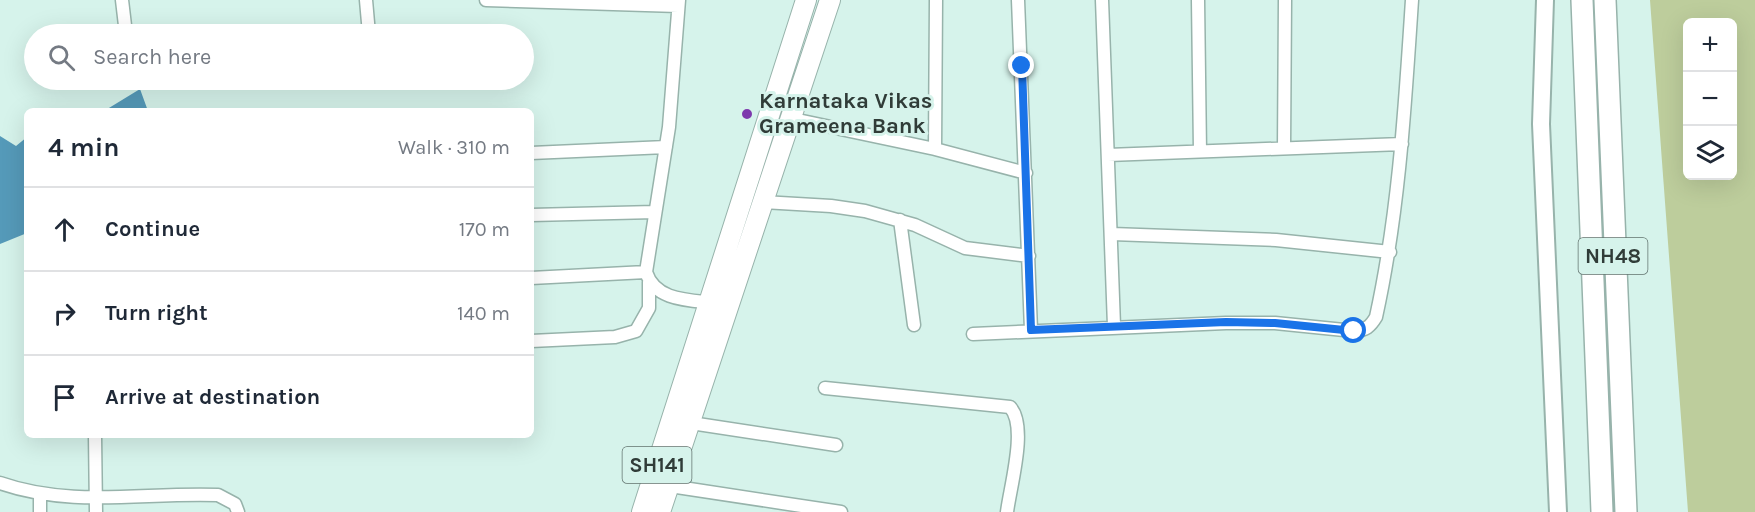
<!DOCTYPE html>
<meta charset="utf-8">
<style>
body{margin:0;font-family:Karla,sans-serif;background:#f6f6f7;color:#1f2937}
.controls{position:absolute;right:18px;top:18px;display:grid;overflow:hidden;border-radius:9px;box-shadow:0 6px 24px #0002}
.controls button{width:54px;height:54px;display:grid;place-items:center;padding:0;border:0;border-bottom:2px solid #e0e1e3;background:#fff;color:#1f2937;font:30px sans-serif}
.stop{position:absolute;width:18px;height:18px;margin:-14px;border:4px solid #1a73e8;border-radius:50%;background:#fff}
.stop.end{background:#1a73e8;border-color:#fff;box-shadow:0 2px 6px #0008}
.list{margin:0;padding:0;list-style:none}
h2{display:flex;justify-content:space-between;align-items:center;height:78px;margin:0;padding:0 24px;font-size:26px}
h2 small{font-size:20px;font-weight:400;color:#747a83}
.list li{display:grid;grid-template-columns:39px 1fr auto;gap:18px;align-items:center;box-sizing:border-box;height:84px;padding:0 24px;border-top:2px solid #e0e1e3}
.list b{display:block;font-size:22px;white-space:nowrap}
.list em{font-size:20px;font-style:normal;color:#747a83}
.icon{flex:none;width:33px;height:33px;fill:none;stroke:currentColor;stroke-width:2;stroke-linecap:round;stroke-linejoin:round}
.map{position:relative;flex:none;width:1755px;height:512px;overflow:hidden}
.search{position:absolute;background:#fff;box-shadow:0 6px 24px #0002;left:24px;top:24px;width:510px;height:66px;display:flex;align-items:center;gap:15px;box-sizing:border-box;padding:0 21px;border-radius:33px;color:#747a83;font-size:22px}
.panel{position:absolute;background:#fff;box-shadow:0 6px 24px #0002;left:24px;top:108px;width:510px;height:330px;border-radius:9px}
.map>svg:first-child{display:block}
.green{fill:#bdcd9c;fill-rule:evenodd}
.water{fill:#559ab9}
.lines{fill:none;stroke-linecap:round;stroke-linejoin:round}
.minor-casing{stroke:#97b3ab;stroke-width:15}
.tertiary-casing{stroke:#97b3ab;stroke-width:20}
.primary-casing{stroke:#97b3ab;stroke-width:22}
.trunk-casing{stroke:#97b3ab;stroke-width:24}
.minor{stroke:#fff;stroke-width:12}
.tertiary{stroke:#fff;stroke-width:16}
.primary{stroke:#fff;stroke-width:20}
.trunk{stroke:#fff;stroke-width:21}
.route{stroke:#1a73e8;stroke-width:8}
.poi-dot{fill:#7d39ad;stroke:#d6f3eb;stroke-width:2}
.labels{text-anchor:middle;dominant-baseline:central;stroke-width:6;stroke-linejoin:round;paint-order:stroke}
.shield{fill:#d6f3eb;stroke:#62736e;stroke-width:1.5}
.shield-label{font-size:21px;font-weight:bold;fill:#303c38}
.poi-label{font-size:22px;font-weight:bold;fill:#303c38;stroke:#d6f3eb;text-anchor:start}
</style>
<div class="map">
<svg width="1755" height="512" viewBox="0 0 1755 512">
<rect width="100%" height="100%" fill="#d6f3eb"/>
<path class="green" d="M1650,0h105v512h-67zM1688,22h44v154h-44z"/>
<path class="water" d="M140,89l8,22h-44z
M0,136l16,10 11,-9v96l-27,11z"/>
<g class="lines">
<defs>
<path id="minor" d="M122,0l4,34
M366,0l3,34
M486,0l192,6
M679,0l-10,127 -23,145c9,29 43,28 69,31
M1018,0l13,330
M1102,0l12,326
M1198,0l2,151
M793,119l142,30 91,24
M1284,148l1,-148
M935,149l1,-149
M531,153l135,-6
M1108,155l294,-11
M763,202l68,4 34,5 50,14 50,23 64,8
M531,215l124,-3
M900,220l14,105
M1112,234l164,6 114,12
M531,278l115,-6
M973,334l253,-11h49l79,8c12,-1 16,-4 22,-14 23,-105 29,-211 36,-317
M531,341l84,-4 21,-6 13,-23v-26
M825,388l185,19c18,19 0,80 -3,105
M691,423l145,22
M95,435l1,77
M0,483c71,25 145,9 218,12l17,9 3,8
M670,486l171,26
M40,493v19"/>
<path id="tertiary" d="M1545,0l-4,124 17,388"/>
<path id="primary" d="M642,512l164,-512
M660,512l170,-512"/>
<path id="trunk" d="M1582,0l20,512
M1605,0l21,512"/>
</defs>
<use href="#minor" class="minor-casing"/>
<use href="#tertiary" class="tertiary-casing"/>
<use href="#primary" class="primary-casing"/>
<use href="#trunk" class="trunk-casing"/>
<use href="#minor" class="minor"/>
<use href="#tertiary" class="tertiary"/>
<use href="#primary" class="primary"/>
<use href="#trunk" class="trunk"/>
</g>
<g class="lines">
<path class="route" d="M1022,66l9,264 195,-8 49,1 79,8"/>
</g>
<circle class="poi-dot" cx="747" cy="114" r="6"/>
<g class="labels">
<g class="shield">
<rect x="1578.5" y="238" width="69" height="36" rx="4.5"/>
<rect x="622.5" y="447" width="69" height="36" rx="4.5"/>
</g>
<g class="shield-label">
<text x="1613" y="256">NH48</text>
<text x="657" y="465">SH141</text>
</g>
<g class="poi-label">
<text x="759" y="101">Karnataka Vikas<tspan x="759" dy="25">Grameena Bank</tspan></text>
</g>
</g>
</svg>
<div class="controls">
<button>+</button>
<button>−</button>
<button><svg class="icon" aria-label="layers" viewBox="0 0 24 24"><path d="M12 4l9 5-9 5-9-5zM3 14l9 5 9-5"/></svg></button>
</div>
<div class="stop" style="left:1354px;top:331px"></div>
<div class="stop end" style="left:1022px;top:66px"></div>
<div class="search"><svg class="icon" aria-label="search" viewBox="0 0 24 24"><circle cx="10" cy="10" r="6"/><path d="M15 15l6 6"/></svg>Search here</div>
<section class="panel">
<h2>4 min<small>Walk · 310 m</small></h2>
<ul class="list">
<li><svg class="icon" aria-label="ahead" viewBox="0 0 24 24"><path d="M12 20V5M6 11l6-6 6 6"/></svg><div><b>Continue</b></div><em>170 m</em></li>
<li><svg class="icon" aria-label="right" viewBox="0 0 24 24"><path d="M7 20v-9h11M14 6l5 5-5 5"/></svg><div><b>Turn right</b></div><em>140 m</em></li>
<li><svg class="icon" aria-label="arrive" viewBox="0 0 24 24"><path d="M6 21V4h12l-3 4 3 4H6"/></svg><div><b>Arrive at destination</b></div></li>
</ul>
</section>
</div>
